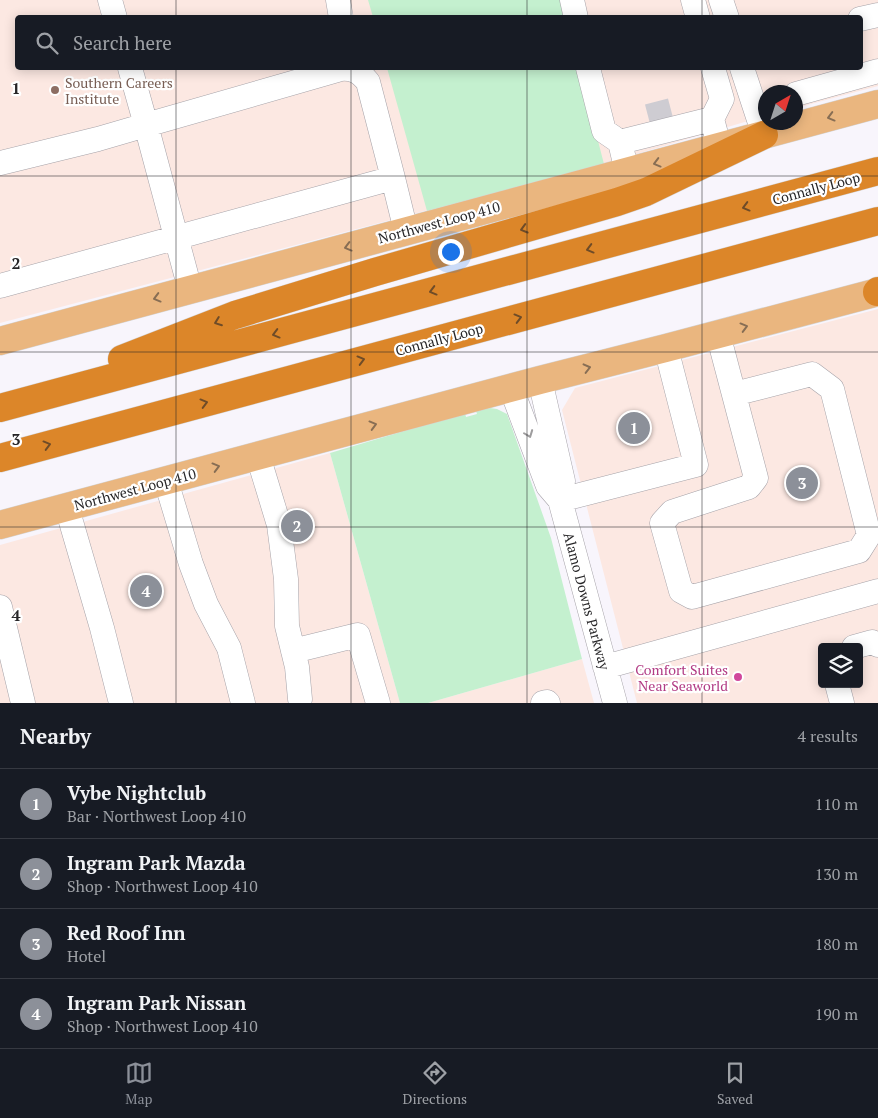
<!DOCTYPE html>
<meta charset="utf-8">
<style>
body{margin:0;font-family:"PT Serif",serif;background:#20242c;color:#f1f3f6}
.controls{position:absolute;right:15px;bottom:15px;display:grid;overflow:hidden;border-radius:5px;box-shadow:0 2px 12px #0003}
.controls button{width:45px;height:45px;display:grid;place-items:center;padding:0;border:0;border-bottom:1px solid #363941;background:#171b24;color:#f1f3f6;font:25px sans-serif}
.compass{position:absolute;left:758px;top:85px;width:45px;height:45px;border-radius:50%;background:#171b24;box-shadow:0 2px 12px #0003;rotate:39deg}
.you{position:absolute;left:450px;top:251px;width:18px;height:18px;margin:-12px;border:4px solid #fff;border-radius:50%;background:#1a73e8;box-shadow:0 0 0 8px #1a73e833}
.badge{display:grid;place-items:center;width:32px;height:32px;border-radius:50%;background:#8c9099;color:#fff;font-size:16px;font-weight:700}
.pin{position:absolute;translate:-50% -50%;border:2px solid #fff;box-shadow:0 1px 5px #0006}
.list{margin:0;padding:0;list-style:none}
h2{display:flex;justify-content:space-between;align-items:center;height:65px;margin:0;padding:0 20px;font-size:21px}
h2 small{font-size:16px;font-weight:400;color:#9ea1a6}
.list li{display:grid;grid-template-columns:32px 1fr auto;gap:15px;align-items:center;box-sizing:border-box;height:70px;padding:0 20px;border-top:1px solid #363941}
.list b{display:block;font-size:19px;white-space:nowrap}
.list p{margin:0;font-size:16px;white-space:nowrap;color:#9ea1a6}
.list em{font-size:16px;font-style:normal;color:#9ea1a6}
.icon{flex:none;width:28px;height:28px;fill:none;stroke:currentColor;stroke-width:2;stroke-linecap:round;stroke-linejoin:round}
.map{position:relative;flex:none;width:878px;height:703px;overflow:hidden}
.search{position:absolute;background:#171b24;box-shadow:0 2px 12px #0003;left:15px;right:15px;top:15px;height:55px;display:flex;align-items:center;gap:12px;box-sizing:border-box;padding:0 18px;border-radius:5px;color:#9ea1a6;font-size:19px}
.sheet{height:345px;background:#171b24}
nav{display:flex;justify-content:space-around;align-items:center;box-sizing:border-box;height:70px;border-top:1px solid #363941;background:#171b24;font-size:14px;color:#9ea1a6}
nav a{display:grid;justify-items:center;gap:2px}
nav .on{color:#8c9099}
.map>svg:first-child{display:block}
.commercial{fill:#fce8e2;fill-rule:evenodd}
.green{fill:#c4f0cf}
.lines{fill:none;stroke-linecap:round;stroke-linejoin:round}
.minor-tunnel{stroke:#ceccd2;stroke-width:24;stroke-dasharray:24 12;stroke-linecap:butt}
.minor-casing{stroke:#a6a3a9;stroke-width:25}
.major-casing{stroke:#d4d4d4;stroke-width:29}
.highway-casing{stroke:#d4d4d4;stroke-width:29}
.minor{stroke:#fff;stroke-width:24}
.major{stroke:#eab67f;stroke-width:28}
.highway{stroke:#dc8629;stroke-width:28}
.oneway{stroke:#886e54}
.oneway2{stroke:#6f4c28}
.oneway3{stroke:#9e9d9e}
.grid{fill:none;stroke:#272628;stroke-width:1;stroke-opacity:0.55}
.education-dot{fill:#8d6e63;stroke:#fff;stroke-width:2}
.hotel-dot{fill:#d1479c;stroke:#fff;stroke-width:2}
.labels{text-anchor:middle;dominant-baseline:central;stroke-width:4.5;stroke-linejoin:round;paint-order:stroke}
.education-label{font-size:14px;fill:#785e54;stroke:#fff;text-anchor:start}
.street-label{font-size:14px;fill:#272628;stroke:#fff}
.hotel-label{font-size:14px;fill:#b23c85;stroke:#fff;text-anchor:end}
.grid-label{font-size:16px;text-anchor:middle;font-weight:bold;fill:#272628;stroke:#fff;stroke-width:4.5;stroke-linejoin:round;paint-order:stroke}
</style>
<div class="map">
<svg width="878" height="703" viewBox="0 0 878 703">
<rect width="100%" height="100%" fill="#f8f5fc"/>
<path class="commercial" d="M0,0h878v86l-82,22v-16h-30l-1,24 -162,48 -603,159zM18,18h842v50h-842z
M878,309v394h-241l-75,-293 13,-22zM822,647h37v37h-37z
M330,453l70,250h-400v-158z
M582,659l12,44h-166z"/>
<path class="green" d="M368,0h193l5,17h-193z
M387,68h192l25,96 -177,47z
M490,408l7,1 10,5 44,124 31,121 -154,44h-28l-70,-250 135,-40 1,4 11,-3 -1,-3z"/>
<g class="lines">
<path class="minor-tunnel" d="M648,116l23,-6"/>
<defs>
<path id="minor" d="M110,0l5,18
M338,0l3,18
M572,0l4,18
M693,0l5,18
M721,0l6,18
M860,19l18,-4
M130,68l16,57 195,-56c12,-1 19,3 27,13l25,96
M588,68l16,63 16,11 7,30
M713,68l9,31 -10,20 4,15
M742,68l22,67
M796,94l82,-23
M620,142l92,-23
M0,163l98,-24 48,-14 44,164
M0,286l393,-108 13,53
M718,334l38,144 -7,9 -77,25 -10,11 19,68 11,6 167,-46 10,-16 -37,-146 -20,-15 -78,20
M540,380l23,101 -3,19 55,203
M511,388l37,98 12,14
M258,456l21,69 7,54 1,47 10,41 3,32
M166,481l25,83 15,40 23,44 14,55
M560,500l136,-35 -30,-117
M67,508l35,120 19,75
M0,607l23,96
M854,647l18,-5 6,3
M293,651l65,-16 20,68
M605,667l273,-76
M837,684l5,19
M543,703l4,-1 1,1"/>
<path id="major" d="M0,341l878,-237
M0,525l540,-145 126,-32 212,-56"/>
<path id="highway" d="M877,292l1,-1
M122,359l113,-44 140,-43 242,-70 29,-10 118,-57
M0,408l878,-237
M0,458l878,-237"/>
</defs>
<use href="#minor" class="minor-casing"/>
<use href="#major" class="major-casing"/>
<use href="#highway" class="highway-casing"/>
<use href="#minor" class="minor"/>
<use href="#major" class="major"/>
<use href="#highway" class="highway"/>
</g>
<defs><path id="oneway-chevron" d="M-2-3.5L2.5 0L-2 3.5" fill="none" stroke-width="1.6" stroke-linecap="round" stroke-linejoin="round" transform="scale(1.25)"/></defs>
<g class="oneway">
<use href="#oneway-chevron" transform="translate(831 117) rotate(165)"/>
<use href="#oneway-chevron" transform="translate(657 163) rotate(165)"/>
<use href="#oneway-chevron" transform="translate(348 247) rotate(165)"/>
<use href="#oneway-chevron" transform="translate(157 298) rotate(165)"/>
<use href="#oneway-chevron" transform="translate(744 327) rotate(-15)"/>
<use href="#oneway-chevron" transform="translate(587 368) rotate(-14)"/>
<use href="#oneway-chevron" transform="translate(373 425) rotate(-15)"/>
<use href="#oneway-chevron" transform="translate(216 467) rotate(-15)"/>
</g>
<g class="oneway2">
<use href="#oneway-chevron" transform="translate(746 207) rotate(165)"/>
<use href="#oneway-chevron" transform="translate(524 229) rotate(164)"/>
<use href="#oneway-chevron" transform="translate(590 249) rotate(165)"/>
<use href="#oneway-chevron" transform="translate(433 291) rotate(165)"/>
<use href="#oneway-chevron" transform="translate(518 318) rotate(-15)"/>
<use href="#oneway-chevron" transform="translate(218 322) rotate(159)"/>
<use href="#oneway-chevron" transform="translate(276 334) rotate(165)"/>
<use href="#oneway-chevron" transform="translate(361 360) rotate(-15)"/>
<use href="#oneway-chevron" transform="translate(204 403) rotate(-15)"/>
<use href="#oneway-chevron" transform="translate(47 445) rotate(-15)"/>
</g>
<use class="oneway3" href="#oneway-chevron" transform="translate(529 434) rotate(69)"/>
<path class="grid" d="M176,0v18M351,0v18M527,0v18M702,0v18M176,68v635M351,68v635M527,68v635M702,68v635M0,176h878M0,352h878M0,527h878"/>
<circle class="education-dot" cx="55" cy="90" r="5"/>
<circle class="hotel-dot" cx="738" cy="677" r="5"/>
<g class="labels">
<g class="education-label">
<text x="65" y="82">Southern Careers<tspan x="65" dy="16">Institute</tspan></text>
</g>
<g class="street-label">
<text transform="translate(816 188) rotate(-15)">Connally Loop</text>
<text transform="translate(439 222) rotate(-15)">Northwest Loop 410</text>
<text transform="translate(439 339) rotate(-15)">Connally Loop</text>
<text transform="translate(135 489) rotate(-15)">Northwest Loop 410</text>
<text transform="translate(587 601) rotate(75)">Alamo Downs Parkway</text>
</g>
<g class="hotel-label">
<text x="728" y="669">Comfort Suites<tspan x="728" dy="16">Near Seaworld</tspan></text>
</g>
</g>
<g class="grid-label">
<text x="16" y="94">1</text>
<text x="16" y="269">2</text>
<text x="16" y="445">3</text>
<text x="16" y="621">4</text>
</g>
</svg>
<div class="controls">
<button><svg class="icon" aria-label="layers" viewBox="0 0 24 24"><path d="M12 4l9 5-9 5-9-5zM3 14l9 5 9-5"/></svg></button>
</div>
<svg class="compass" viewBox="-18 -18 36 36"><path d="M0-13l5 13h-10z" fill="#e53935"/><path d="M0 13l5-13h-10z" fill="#9ea1a6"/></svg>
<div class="you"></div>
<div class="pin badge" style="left:634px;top:428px">1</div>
<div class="pin badge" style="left:297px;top:526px">2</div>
<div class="pin badge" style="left:802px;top:483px">3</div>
<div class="pin badge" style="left:146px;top:591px">4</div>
<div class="search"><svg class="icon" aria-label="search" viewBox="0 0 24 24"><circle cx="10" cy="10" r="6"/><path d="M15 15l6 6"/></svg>Search here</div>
</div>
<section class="sheet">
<h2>Nearby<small>4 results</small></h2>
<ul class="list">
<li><span class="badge">1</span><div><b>Vybe Nightclub</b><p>Bar · Northwest Loop 410</p></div><em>110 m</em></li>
<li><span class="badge">2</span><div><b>Ingram Park Mazda</b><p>Shop · Northwest Loop 410</p></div><em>130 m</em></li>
<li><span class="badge">3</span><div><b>Red Roof Inn</b><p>Hotel</p></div><em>180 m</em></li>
<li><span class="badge">4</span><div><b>Ingram Park Nissan</b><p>Shop · Northwest Loop 410</p></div><em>190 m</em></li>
</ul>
</section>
<nav>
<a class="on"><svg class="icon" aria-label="map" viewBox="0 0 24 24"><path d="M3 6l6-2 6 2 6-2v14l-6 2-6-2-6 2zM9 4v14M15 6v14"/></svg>Map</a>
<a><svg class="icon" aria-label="directions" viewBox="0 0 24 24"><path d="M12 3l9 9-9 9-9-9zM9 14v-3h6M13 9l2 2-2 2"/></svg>Directions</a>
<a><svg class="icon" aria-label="saved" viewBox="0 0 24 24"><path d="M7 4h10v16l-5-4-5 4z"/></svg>Saved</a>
</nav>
